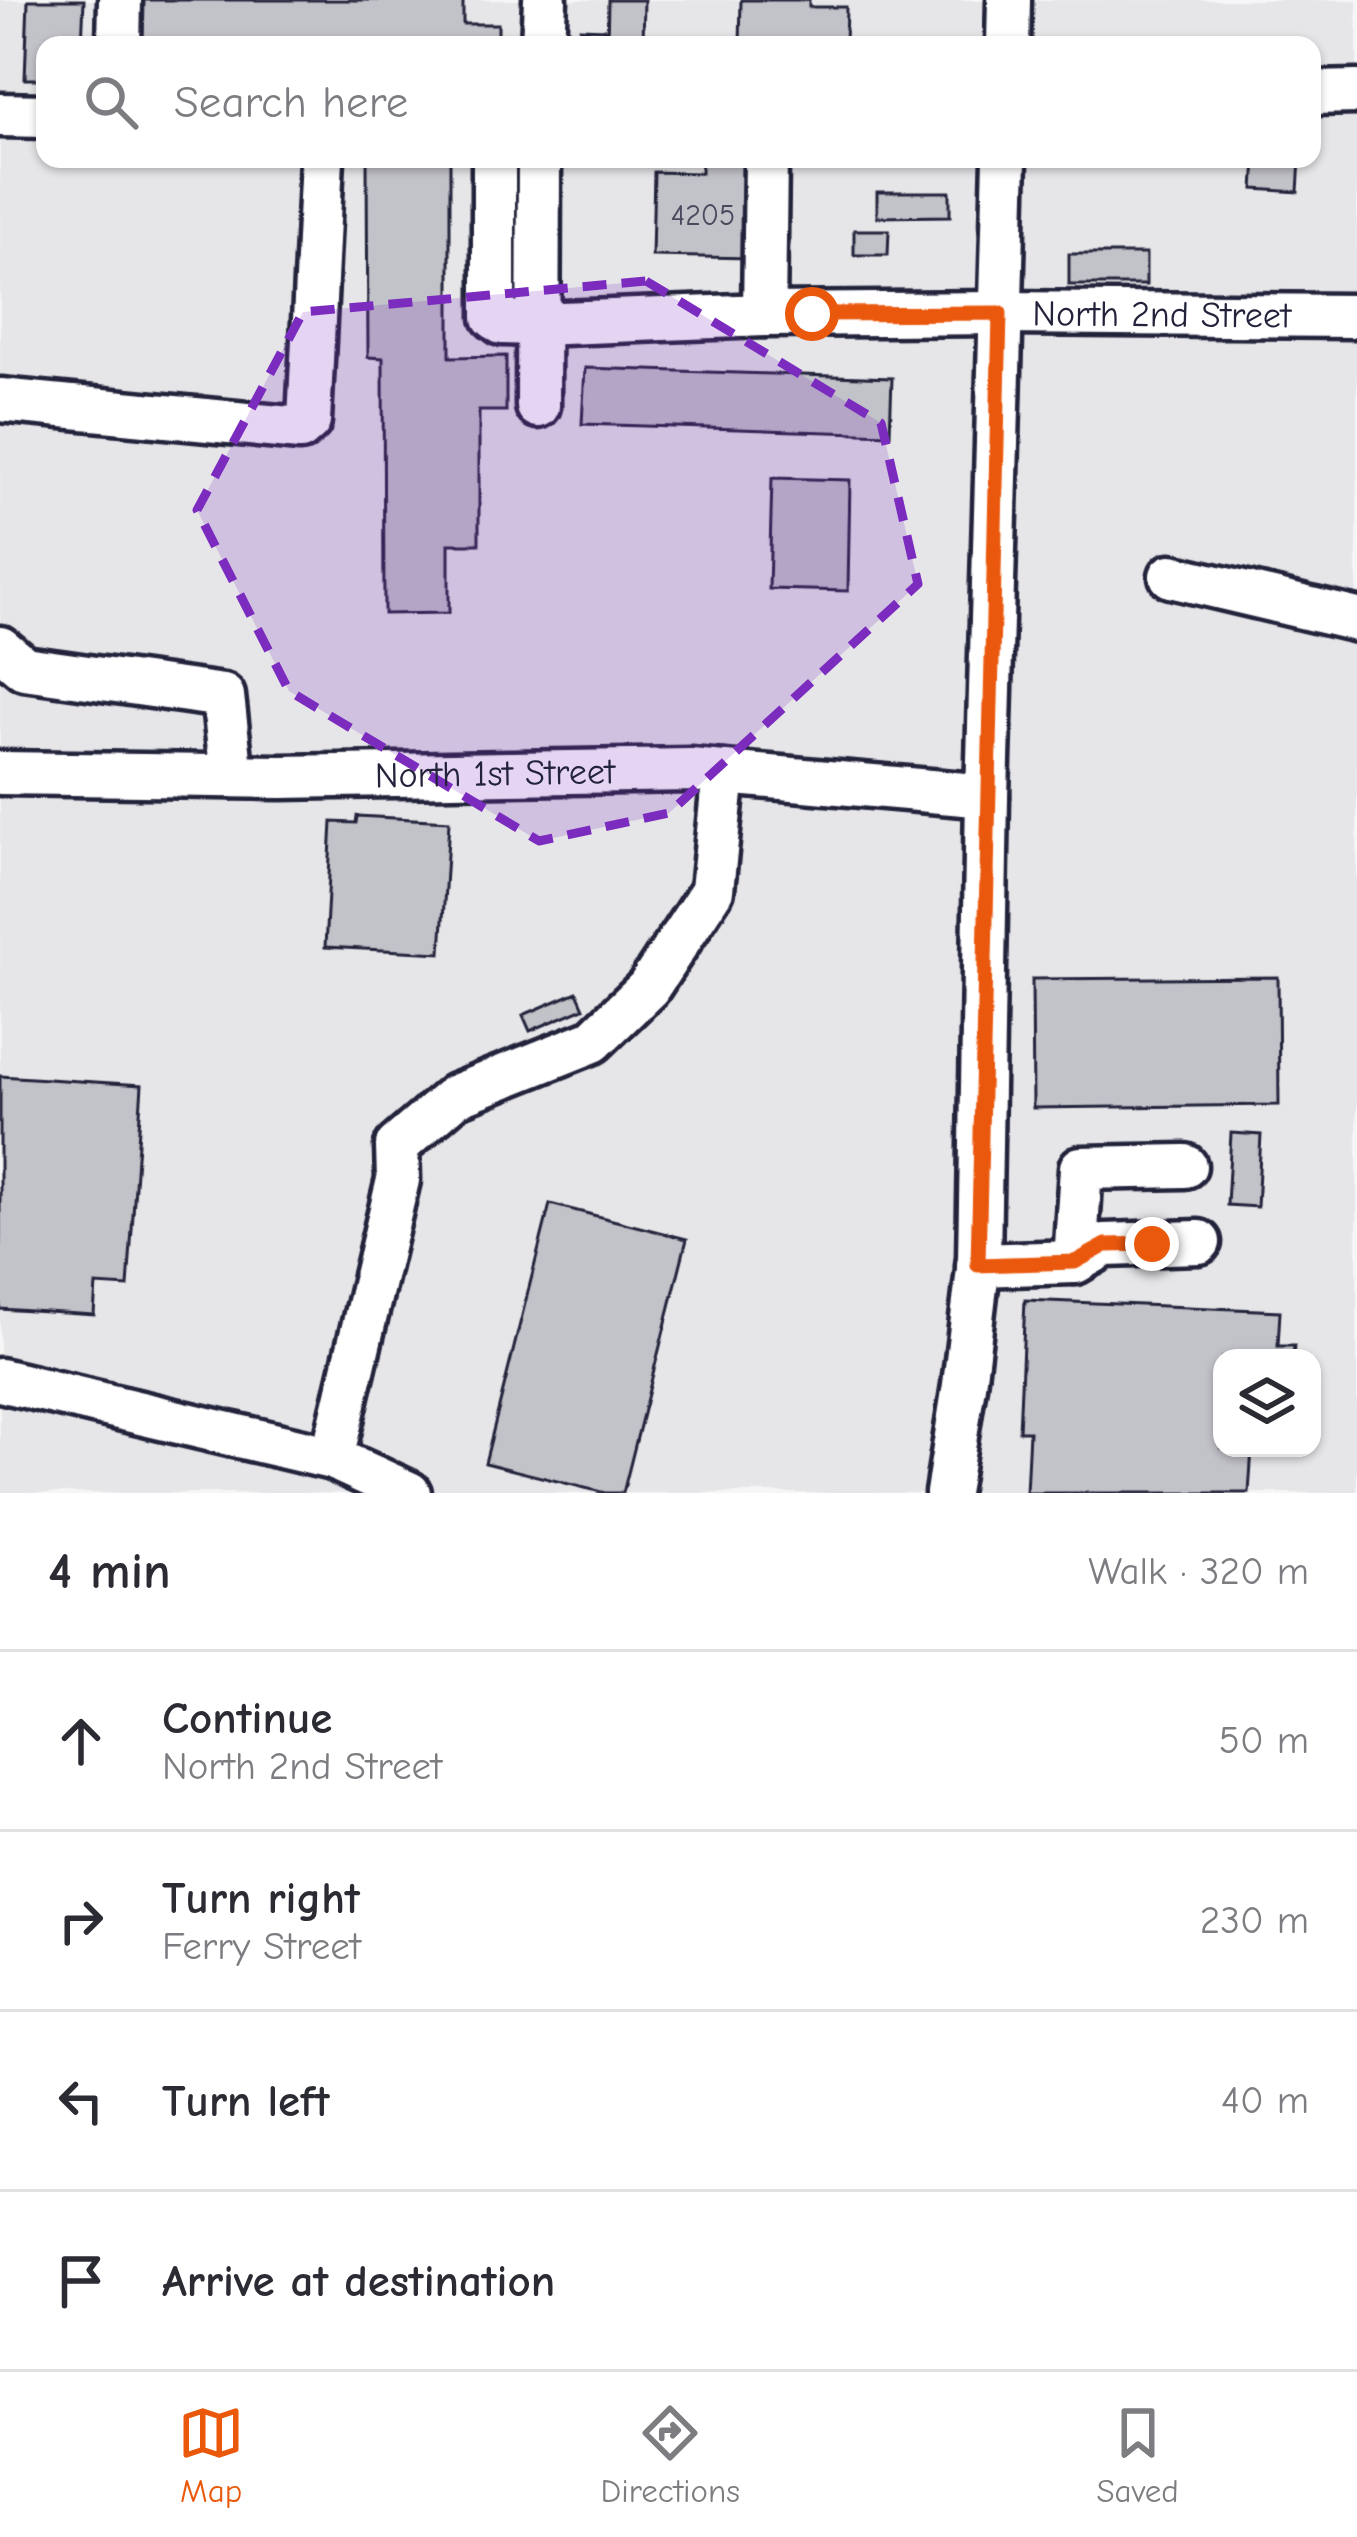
<!DOCTYPE html>
<meta charset="utf-8">
<style>
body{margin:0;font-family:"Comic Neue",sans-serif;background:#f2f2f3;color:#2b2b33}
.controls{position:absolute;right:36px;bottom:36px;display:grid;overflow:hidden;border-radius:24px;box-shadow:0 3px 9px #0004}
.controls button{width:108px;height:108px;display:grid;place-items:center;padding:0;border:0;border-bottom:3px solid #e1e1e2;background:#fff;color:#2b2b33;font:60px sans-serif}
.stop{position:absolute;width:36px;height:36px;margin:-27px;border:9px solid #ea580c;border-radius:50%;background:#fff}
.stop.end{background:#ea580c;border-color:#fff;box-shadow:0 3px 12px #0008}
.list{margin:0;padding:0;list-style:none}
h2{display:flex;justify-content:space-between;align-items:center;height:156px;margin:0;padding:0 48px;font-size:51px}
h2 small{font-size:39px;font-weight:400;color:#7c7c81}
.list li{display:grid;grid-template-columns:78px 1fr auto;gap:36px;align-items:center;box-sizing:border-box;height:180px;padding:0 48px;border-top:3px solid #e1e1e2}
.list b{display:block;font-size:45px;white-space:nowrap}
.list p{margin:0;font-size:39px;white-space:nowrap;color:#7c7c81}
.list em{font-size:39px;font-style:normal;color:#7c7c81}
.icon{flex:none;width:66px;height:66px;fill:none;stroke:currentColor;stroke-width:2;stroke-linecap:round;stroke-linejoin:round}
.map{position:relative;flex:none;width:1357px;height:1493px;overflow:hidden}
.search{position:absolute;background:#fff;box-shadow:0 3px 9px #0004;left:36px;right:36px;top:36px;height:132px;display:flex;align-items:center;gap:30px;box-sizing:border-box;padding:0 42px;border-radius:24px;color:#7c7c81;font-size:45px}
.sheet{height:876px;background:#fff}
nav{display:flex;justify-content:space-around;align-items:center;box-sizing:border-box;height:168px;border-top:3px solid #e1e1e2;background:#fff;font-size:33px;color:#7c7c81}
nav a{display:grid;justify-items:center;gap:6px}
nav .on{color:#ea580c}
.map>svg:first-child{display:block}
.built{fill:#e6e6e9;fill-rule:evenodd}
.building{fill:#c2c2c9;stroke:#22223b;stroke-width:3}
.lines{fill:none;stroke-linecap:round;stroke-linejoin:round}
.minor-casing{stroke:#22223b;stroke-width:51}
.minor{stroke:#fff;stroke-width:42}
.route{stroke:#ea580c;stroke-width:15}
.marked{fill:#7b2cbf;fill-opacity:0.2;stroke:#7b2cbf;stroke-width:9;stroke-dasharray:24 15;stroke-linejoin:round}
.labels{text-anchor:middle;dominant-baseline:central;stroke-width:9;stroke-linejoin:round;paint-order:stroke}
.number-label{font-size:30px;fill:#4a4a5e}
.street-label{font-size:36px;fill:#22223b;stroke:#fff}
</style>
<div class="map">
<svg width="1357" height="1493" viewBox="0 0 1357 1493">
<rect width="100%" height="100%" fill="#f6f6f7"/>
<filter id="ink" filterUnits="userSpaceOnUse"><feTurbulence type="fractalNoise" baseFrequency=".00833" numOctaves="2"/><feDisplacementMap in="SourceGraphic" scale="24" xChannelSelector="R" yChannelSelector="G"/><feConvolveMatrix kernelMatrix="1 2 1 2 8 2 1 2 1" color-interpolation-filters="sRGB"/></filter>
<g filter="url(#ink)">
<path class="built" d="M0,0h1357v1493h-1357zM45,45h1267v114h-1267zM1222,1358h90v90h-90z"/>
<path class="building" d="M28,0h56l-2,45h-37v34h-20z
M134,0h329v24h35v21h-364z
M608,0h36l-1,45h-36z
M741,0h68v7h37l-1,38h-105z
M580,28l25,1 -1,16h-24z
M367,159h83v198l56,-1v55h-27v133h-30v69l-65,1 -1,-256 -15,-1z
M701,159h53l-3,99 -99,-2 2,-84 47,1z
M1256,159h44l-2,33 -44,-3z
M877,192h73v24l-73,1z
M854,230h35l-1,25h-34z
M1069,254h77v31h-77z
M585,368l307,10 -2,56 -308,-10z
M772,478l78,2 -2,111 -79,-2z
M357,816l92,5 -8,132 -116,-6 7,-125 24,1z
M1278,977l1,128 -246,3 -1,-129z
M577,992l7,16 -54,23 -7,-16z
M0,1076l142,9 -14,202 -32,-2 -2,30 -94,-6z
M1231,1133l30,2 -4,72 -30,-2z
M550,1204l137,35 -64,254h-18l-120,-30z
M1025,1300l255,11 -2,35h16l-1,12h-71v90h30l-3,45h-223l3,-62h-10z"/>
<g class="lines">
<defs>
<g id="minor">
<path d="M119,45l1,-45"/>
<path d="M543,45l2,-45"/>
<path d="M1008,45l1,-45"/>
<path d="M1312,93l45,-1"/>
<path d="M0,115l45,1"/>
<path id="s1" d="M494,159v158l8,6 35,1 227,-9 236,-2 357,3"/>
<path d="M764,315l2,-156"/>
<path d="M0,400l300,29 9,-8 13,-262"/>
<path d="M538,406l1,-247"/>
<path d="M1171,576l186,44"/>
<path d="M0,648l24,20 199,28 9,80"/>
<path id="s2" d="M0,773l281,4 409,-7 297,26"/>
<path d="M1075,1262l6,-94 104,-2"/>
<path d="M978,1265l97,-3 30,-17 94,-3"/>
<path d="M0,1380l332,78"/>
<path d="M409,1493l-77,-35 66,-278 -1,-34 58,-50 138,-55 55,-53 64,-98 12,-117"/>
<path d="M947,1493l17,-108 15,-124 8,-465 18,-637"/>
</g>
</defs>
<use href="#minor" class="minor-casing"/>
<use href="#minor" class="minor"/>
</g>
</g>
<g class="lines" filter="url(#ink)">
<path class="route" d="M812,314l188,-1 -22,952 97,-3 31,-17 46,-1"/>
</g>
<path class="marked" d="M646,281l235,142 37,161 -249,229 -130,28 -250,-150 -92,-181 106,-198z"/>
<g class="labels">
<g class="number-label">
<text x="703" y="215">4205</text>
</g>
<g class="street-label">
<text stroke="none"><textPath href="#s1" startOffset="828">North 2nd Street</textPath></text>
<text stroke="none"><textPath href="#s2" startOffset="495">North 1st Street</textPath></text>
</g>
</g>
</svg>
<div class="controls">
<button><svg class="icon" aria-label="layers" viewBox="0 0 24 24"><path d="M12 4l9 5-9 5-9-5zM3 14l9 5 9-5"/></svg></button>
</div>
<div class="stop" style="left:812px;top:314px"></div>
<div class="stop end" style="left:1152px;top:1244px"></div>
<div class="search"><svg class="icon" aria-label="search" viewBox="0 0 24 24"><circle cx="10" cy="10" r="6"/><path d="M15 15l6 6"/></svg>Search here</div>
</div>
<section class="sheet">
<h2>4 min<small>Walk · 320 m</small></h2>
<ul class="list">
<li><svg class="icon" aria-label="ahead" viewBox="0 0 24 24"><path d="M12 20V5M6 11l6-6 6 6"/></svg><div><b>Continue</b><p>North 2nd Street</p></div><em>50 m</em></li>
<li><svg class="icon" aria-label="right" viewBox="0 0 24 24"><path d="M7 20v-9h11M14 6l5 5-5 5"/></svg><div><b>Turn right</b><p>Ferry Street</p></div><em>230 m</em></li>
<li><svg class="icon" aria-label="left" viewBox="0 0 24 24"><path d="M17 20v-9H6M10 6l-5 5 5 5"/></svg><div><b>Turn left</b></div><em>40 m</em></li>
<li><svg class="icon" aria-label="arrive" viewBox="0 0 24 24"><path d="M6 21V4h12l-3 4 3 4H6"/></svg><div><b>Arrive at destination</b></div></li>
</ul>
</section>
<nav>
<a class="on"><svg class="icon" aria-label="map" viewBox="0 0 24 24"><path d="M3 6l6-2 6 2 6-2v14l-6 2-6-2-6 2zM9 4v14M15 6v14"/></svg>Map</a>
<a><svg class="icon" aria-label="directions" viewBox="0 0 24 24"><path d="M12 3l9 9-9 9-9-9zM9 14v-3h6M13 9l2 2-2 2"/></svg>Directions</a>
<a><svg class="icon" aria-label="saved" viewBox="0 0 24 24"><path d="M7 4h10v16l-5-4-5 4z"/></svg>Saved</a>
</nav>
